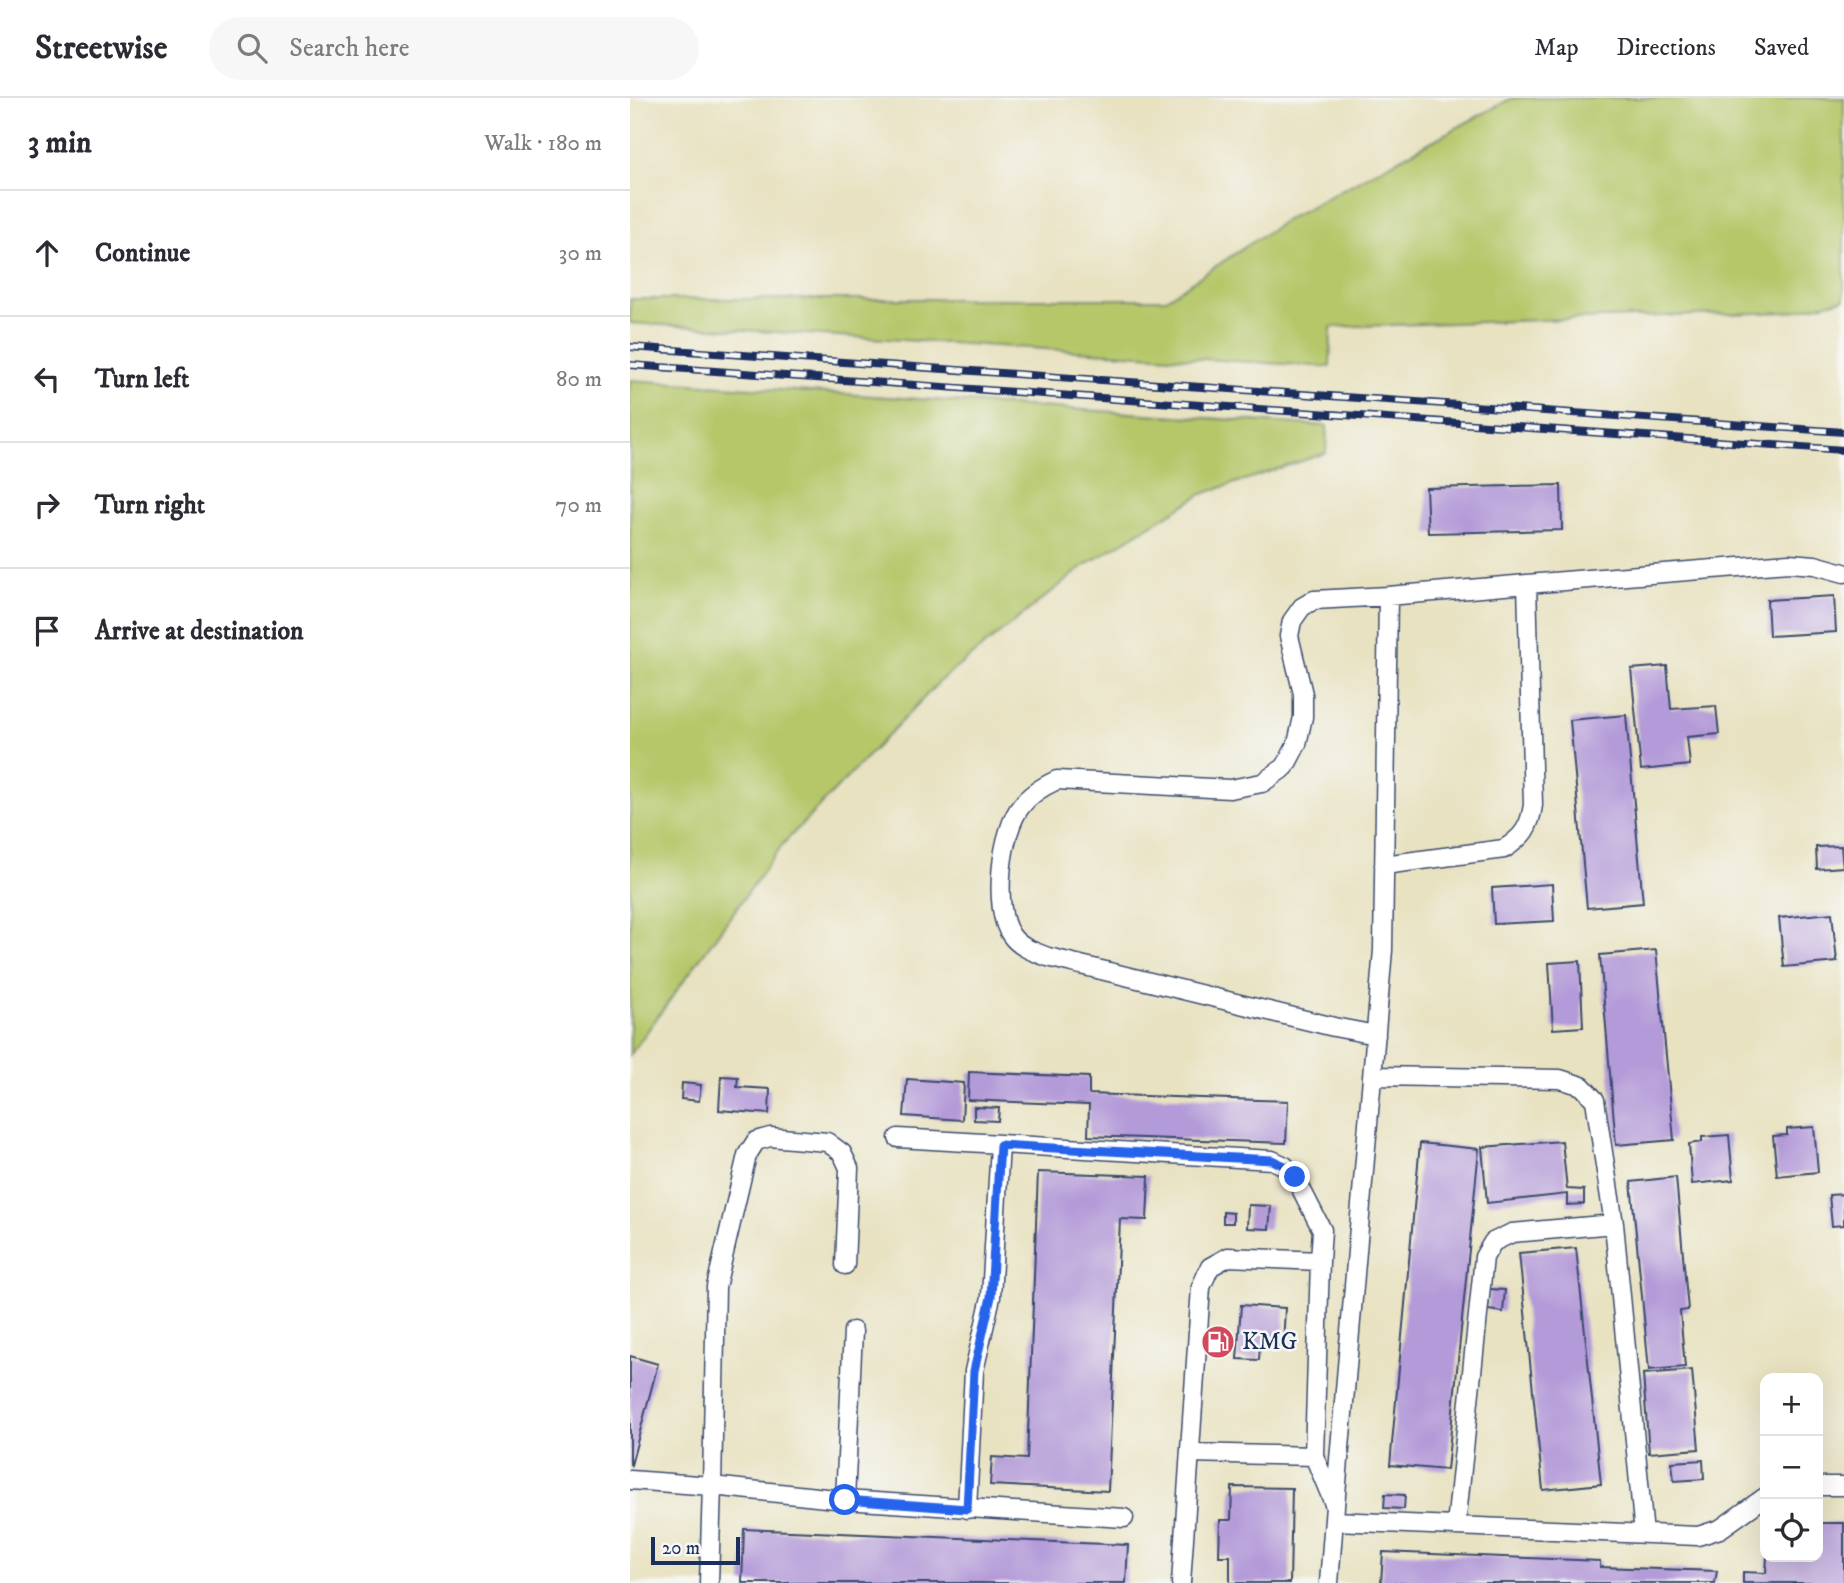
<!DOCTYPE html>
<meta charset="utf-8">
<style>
body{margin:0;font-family:"IM FELL DW Pica",serif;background:#f7f7f7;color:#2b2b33}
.controls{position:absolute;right:21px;bottom:21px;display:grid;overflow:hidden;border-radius:14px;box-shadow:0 7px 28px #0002}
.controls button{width:63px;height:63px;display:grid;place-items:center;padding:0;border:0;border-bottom:2px solid #e1e1e2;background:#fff;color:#2b2b33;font:35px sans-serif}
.scale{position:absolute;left:21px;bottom:18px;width:89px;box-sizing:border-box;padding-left:7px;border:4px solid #1b2f5e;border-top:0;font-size:19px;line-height:24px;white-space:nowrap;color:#1b2f5e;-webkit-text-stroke:5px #f6f6f2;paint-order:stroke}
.stop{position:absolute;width:21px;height:21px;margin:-16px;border:5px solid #2563eb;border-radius:50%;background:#fff}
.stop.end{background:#2563eb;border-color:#fff;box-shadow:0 2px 7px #0008}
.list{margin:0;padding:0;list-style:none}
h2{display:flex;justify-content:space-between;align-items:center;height:91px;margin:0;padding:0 28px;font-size:30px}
h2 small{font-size:23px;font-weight:400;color:#7c7c81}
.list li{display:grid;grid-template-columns:46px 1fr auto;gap:21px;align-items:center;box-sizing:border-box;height:126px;padding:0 28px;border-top:2px solid #e1e1e2}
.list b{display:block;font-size:26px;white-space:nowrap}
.list em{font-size:23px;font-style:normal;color:#7c7c81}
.icon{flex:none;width:38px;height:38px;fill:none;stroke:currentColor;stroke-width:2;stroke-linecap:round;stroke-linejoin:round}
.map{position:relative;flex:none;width:1214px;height:1485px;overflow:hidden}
header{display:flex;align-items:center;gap:42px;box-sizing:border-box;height:98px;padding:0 35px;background:#fff;border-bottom:2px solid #e1e1e2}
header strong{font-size:33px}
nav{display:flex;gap:38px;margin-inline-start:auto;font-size:24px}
.search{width:490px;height:63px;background:#f7f7f7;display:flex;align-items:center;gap:18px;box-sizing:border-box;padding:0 24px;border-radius:38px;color:#7c7c81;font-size:26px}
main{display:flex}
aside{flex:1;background:#fff}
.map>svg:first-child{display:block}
.green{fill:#b6c76a;stroke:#687b64;stroke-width:2}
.building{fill:#b39ad8}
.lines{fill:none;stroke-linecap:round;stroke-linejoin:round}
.service-casing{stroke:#3a4a6d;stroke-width:21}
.service{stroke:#fff;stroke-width:18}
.rail-casing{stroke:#1b2f5e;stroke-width:8}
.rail{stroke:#f6f6f2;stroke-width:5;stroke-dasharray:16;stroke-linecap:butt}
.route{stroke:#2563eb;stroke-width:9}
.labels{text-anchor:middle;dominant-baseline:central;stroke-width:5;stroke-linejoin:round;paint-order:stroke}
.poi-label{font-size:24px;fill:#1b2f5e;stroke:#f6f6f2;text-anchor:start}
</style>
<header>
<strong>Streetwise</strong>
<div class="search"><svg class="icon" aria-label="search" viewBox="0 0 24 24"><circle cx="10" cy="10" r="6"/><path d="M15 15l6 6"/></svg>Search here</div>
<nav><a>Map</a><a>Directions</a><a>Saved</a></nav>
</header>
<main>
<aside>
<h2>3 min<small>Walk · 180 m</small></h2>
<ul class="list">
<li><svg class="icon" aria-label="ahead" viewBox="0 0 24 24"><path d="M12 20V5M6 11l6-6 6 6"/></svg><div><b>Continue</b></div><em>30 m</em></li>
<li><svg class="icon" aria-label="left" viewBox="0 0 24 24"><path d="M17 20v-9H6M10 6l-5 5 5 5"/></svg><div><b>Turn left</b></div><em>80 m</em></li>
<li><svg class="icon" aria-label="right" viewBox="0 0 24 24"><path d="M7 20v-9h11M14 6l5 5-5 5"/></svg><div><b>Turn right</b></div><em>70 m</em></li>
<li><svg class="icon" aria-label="arrive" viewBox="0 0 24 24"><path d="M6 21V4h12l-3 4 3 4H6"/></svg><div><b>Arrive at destination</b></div></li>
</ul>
</aside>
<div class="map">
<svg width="1214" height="1485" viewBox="0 0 1214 1485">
<rect width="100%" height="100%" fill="#f6f6f2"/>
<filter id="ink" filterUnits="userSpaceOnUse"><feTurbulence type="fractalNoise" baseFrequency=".0143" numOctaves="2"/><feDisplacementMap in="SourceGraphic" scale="14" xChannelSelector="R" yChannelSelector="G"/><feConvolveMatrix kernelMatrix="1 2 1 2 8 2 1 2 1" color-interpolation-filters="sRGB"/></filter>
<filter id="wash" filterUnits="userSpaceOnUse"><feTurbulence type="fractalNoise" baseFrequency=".00686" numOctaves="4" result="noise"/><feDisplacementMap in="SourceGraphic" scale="28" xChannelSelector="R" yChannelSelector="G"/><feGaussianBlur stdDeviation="1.57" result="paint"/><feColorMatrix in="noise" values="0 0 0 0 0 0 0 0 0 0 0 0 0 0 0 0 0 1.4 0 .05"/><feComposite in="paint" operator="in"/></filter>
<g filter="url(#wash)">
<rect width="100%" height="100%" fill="#e8e2c1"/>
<path class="green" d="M882,0h332v201l-55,13 -458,15 -1,40 -700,-44v-24h536l123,-81z
M0,282l697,46 -1,27 -124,41 -118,72 -143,114 -158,164 -153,211z"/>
<g id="blocks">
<path class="building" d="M931,387l1,45 -134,3 -2,-45z
M1204,498l2,36 -67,4 -2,-36z
M1037,568l4,43 45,-3 3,28 -32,3 3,28 -49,5 -10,-101z
M996,617l17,188 -56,5 -17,-188z
M1211,748l2,21 -26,2 -1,-22z
M922,786l2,37 -60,3 -2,-36z
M1202,815l5,49 -53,5 -5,-49z
M1026,852l18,190 -58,5 -16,-190z
M950,863l3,66 -30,2 -4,-66z
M339,974l120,5v17l199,7 -2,42 -198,-7 1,-31 -121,-5z
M91,978l17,1 -1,10 33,2 -1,25 -50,-4z
M277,981l57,4 -2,37 -58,-4z
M52,985l19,2 -2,16 -18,-2z
M344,1009l25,1 -1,13 -24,-1z
M1184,1029l4,45 -41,4 -4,-40 14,-1v-6z
M1099,1037l4,45 -41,4 -3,-40 13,-2v-5z
M932,1043l5,48 17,1v14l-17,1v-11l-80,9 -5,-56z
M790,1045l59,6 -32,321 -57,-5z
M408,1074l111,4 -2,44 -27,-1 -12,272 -118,-6 2,-28 35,2z
M1046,1079l12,133 -8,1 5,56 -36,3 -18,-188z
M1214,1096v31l-12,1 -3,-31z
M618,1107l23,1 -2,23 -22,-1z
M593,1114l10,1v10h-10z
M946,1150l25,236 -58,6 -24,-237z
M860,1191l15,1 -2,22 -15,-2z
M611,1207l44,3 -2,37 -23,-1 -1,16 -22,-1z
M0,1258l28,8 -27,101 -1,-1z
M1062,1272l7,79 -50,4 -6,-79z
M1073,1362l1,19 -30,2 -2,-19z
M602,1389l60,1 -2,95h-60v-27h-11l1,-36h11z
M755,1396l20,1 -1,14 -20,-1z
M1188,1425h26v60h-101v-11l23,1 1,-16h51z
M114,1431l384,16 -2,38h-384z
M753,1454l217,9v6l117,4 -2,12h-334z"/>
</g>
</g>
<g filter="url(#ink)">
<use href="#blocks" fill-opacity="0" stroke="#3a4a6d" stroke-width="2"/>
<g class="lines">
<defs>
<path id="service" d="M897,486l262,-21 26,2 29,8
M746,937l-42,-8 -286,-70c-13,-5 -28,-9 -37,-22 -19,-26 -10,-106 11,-130 9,-12 22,-19 35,-25l173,9 32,-6 23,-16 12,-23 6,-27v-23l-14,-58 3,-15 10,-14 12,-7 74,-4
M742,978l188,3 22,7 13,14 19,124
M268,1040l374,22 13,6 10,11 27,53 -2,31
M560,1355l124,3
M0,1382l82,6 4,-199 31,-132 9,-14 14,-4 57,5 15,11 7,15 -4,97
M1188,1388h26
M215,1402l8,-169
M705,1408l48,-556 5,-354 139,-12 6,221c-3,22 -10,32 -29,44l-120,16
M337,1411l7,-138 17,-74 9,-152
M704,1423l364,15 22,-7 45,-32
M826,1428l28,-269 9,-15 19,-9 102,-9 30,310
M79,1485l3,-97 133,14 279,18
M551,1485l20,-296 9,-20 18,-10 92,4 -6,195 21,50 -6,77"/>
</defs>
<use href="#service" class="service-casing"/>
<use href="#service" class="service"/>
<defs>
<path id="rail" d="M0,249l1214,85
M0,267l1214,85"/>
</defs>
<use href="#rail" class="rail-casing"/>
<use href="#rail" class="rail"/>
</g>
</g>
<g class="lines" filter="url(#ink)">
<path class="route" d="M215,1402l122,9 7,-138 17,-74 9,-152 272,15 13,6 10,11"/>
</g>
<defs>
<symbol id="fuel-disc" viewBox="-11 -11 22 22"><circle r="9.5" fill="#d1495b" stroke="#f6f6f2"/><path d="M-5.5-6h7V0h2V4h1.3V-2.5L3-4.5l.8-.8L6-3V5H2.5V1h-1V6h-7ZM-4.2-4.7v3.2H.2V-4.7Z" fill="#fff"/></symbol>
</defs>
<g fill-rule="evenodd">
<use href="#fuel-disc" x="569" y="1225" width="38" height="38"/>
</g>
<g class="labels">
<g class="poi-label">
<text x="612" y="1244">KMG</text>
</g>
</g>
</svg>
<div class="controls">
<button>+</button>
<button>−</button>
<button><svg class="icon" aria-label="locate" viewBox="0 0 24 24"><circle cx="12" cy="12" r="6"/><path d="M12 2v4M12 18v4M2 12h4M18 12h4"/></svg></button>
</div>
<div class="scale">20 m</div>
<div class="stop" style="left:215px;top:1402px"></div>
<div class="stop end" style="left:665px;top:1079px"></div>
</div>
</main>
